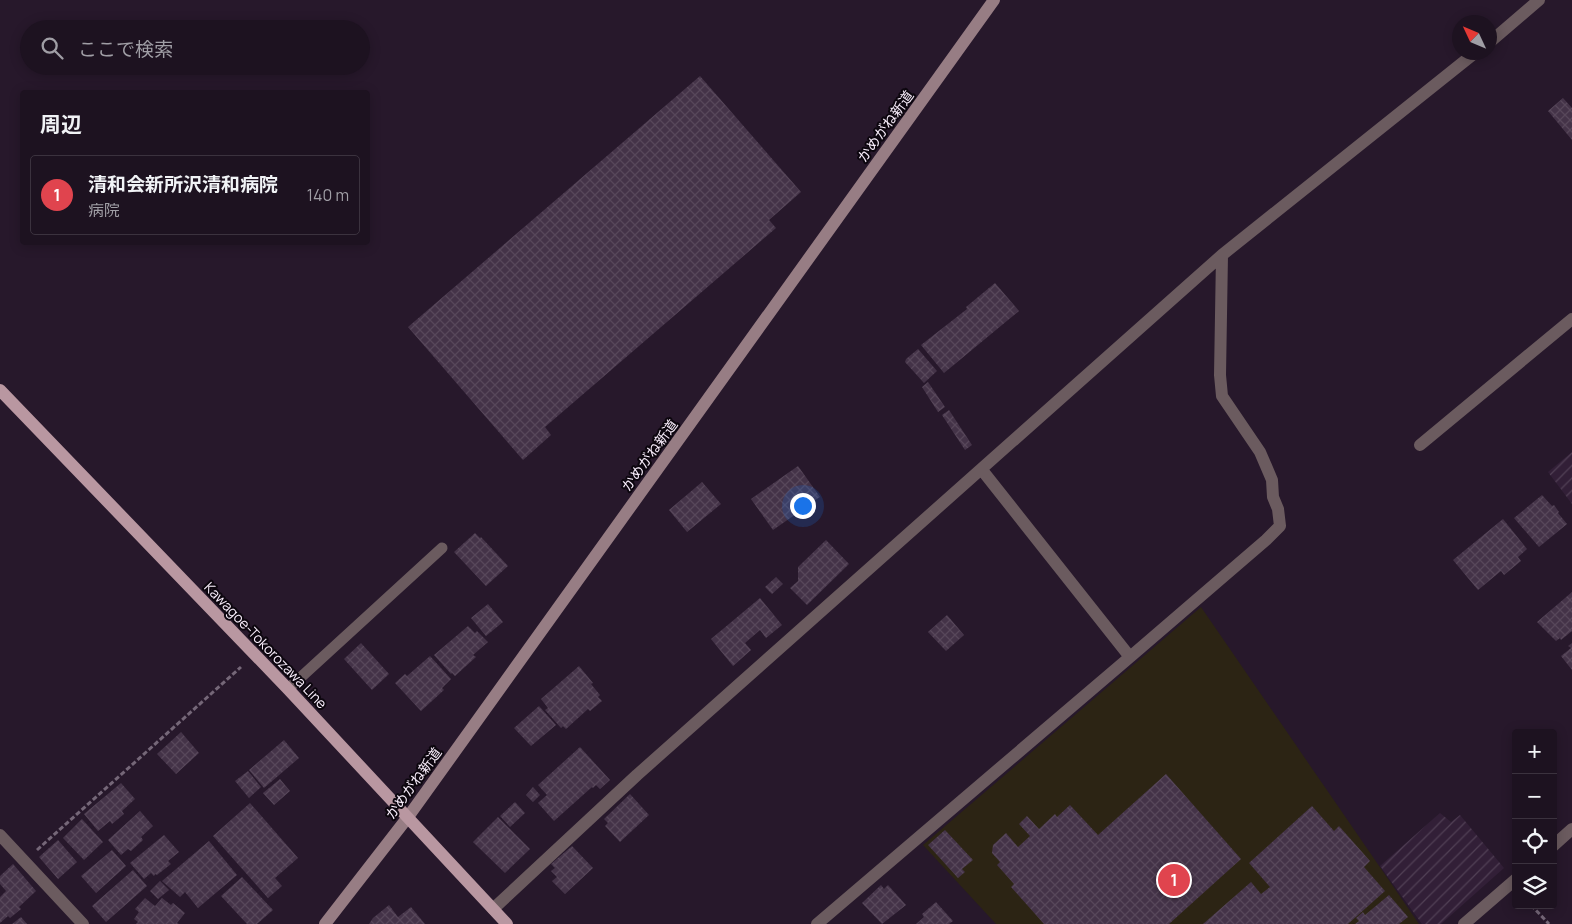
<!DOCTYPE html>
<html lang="ja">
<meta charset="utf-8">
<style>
body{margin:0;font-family:Manrope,"Noto Sans JP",sans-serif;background:#2a202d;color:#f1f3f6}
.controls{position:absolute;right:15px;bottom:15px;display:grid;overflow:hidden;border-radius:5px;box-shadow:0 2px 12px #0003}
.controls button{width:45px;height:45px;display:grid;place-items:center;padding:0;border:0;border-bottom:1px solid #3b323e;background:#1d1220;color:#f1f3f6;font:25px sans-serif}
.compass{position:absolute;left:1452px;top:15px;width:45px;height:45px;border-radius:50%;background:#1d1220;box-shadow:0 2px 12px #0003;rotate:314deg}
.you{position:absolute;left:802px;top:505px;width:18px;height:18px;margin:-12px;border:4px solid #fff;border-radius:50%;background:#1a73e8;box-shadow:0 0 0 8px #1a73e833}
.badge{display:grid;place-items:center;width:32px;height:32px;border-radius:50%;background:#ea580c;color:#fff;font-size:16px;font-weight:700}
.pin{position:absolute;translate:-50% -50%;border:2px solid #fff;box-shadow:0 1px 5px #0006}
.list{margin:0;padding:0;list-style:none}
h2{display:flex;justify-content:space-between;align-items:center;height:65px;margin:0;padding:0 20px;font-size:21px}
h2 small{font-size:16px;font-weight:400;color:#a09ea5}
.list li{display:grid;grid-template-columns:32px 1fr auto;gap:15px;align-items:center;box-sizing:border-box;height:80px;margin:0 10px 10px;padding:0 10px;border:1px solid #3b323e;border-radius:5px}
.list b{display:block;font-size:19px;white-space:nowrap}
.list p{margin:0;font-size:16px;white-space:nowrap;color:#a09ea5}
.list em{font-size:16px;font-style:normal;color:#a09ea5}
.icon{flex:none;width:28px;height:28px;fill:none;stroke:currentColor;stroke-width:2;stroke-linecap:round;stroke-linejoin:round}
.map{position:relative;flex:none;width:1572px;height:924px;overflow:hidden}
.search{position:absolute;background:#1d1220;box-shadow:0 2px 12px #0003;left:20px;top:20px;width:350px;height:55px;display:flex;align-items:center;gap:12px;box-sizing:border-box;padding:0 18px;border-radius:28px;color:#a09ea5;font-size:19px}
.panel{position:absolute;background:#1d1220;box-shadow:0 2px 12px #0003;left:20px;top:90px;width:350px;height:155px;border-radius:5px}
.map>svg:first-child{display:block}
.industrial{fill:url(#industrial-furrows)}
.medical{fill:#2c2414}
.building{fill:url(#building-cross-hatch)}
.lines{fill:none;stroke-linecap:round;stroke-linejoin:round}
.path{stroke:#756778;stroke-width:3;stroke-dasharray:5 2.5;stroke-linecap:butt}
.lane{stroke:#6b5b5f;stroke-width:11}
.street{stroke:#6b5b5f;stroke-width:12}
.secondary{stroke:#977d84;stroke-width:12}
.primary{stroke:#b997a1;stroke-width:12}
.labels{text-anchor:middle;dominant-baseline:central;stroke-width:4;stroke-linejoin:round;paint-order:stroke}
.street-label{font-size:14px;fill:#faeffd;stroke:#0c060e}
</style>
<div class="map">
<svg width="1572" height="924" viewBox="0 0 1572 924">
<defs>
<pattern id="industrial-furrows" width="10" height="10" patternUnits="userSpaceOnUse" patternTransform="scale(1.25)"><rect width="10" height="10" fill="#321f37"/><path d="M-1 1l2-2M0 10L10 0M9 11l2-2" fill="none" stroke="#514055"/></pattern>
<pattern id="building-cross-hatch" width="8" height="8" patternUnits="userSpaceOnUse" patternTransform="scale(1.25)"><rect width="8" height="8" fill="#443348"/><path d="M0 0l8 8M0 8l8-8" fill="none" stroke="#57475a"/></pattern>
</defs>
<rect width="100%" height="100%" fill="#27182b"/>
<path class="industrial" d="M1572,452v52l-24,-32z
M1440,813l11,9 9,-7 44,53 -63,56h-19l-42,-58z"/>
<path class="medical" d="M1201,607l218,317h-423l-73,-79z"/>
<path class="building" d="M700,76l101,116 -32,28 7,8 -231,199 6,8 -28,25 -115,-133z
M1563,98l9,10v32l-24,-29z
M995,283l24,28 -75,62 -23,-28 46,-36 -1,-2z
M918,349l19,22 -13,12 -19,-21 1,-3z
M928,382l17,25 -7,5 -16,-25z
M949,410l23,35 -7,5 -23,-35z
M798,466l22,31 -11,7 2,3 -13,10 -2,-3 -23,16 -22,-31z
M702,482l19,22 -34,28 -18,-22z
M1542,495l10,11 2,-1 5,7 -1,1 9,11 -28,23 -25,-29z
M1503,519l24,30 -9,8 3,4 -17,14 -3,-4 -23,19 -25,-30z
M475,533l5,5 1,-1 27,29 -22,20 -32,-34z
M826,540l23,24 -42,41 -17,-17 8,-7v-14z
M776,577l7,7 -11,10 -7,-7z
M1572,592v39l-11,9 -1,-2 -4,3 -19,-19z
M760,598l22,27 -16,13 -6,-8 -15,13 6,7 -18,16 -22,-27z
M488,604l15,18 -17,14 -15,-18z
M947,615l17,20 -18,16 -18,-19z
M468,626l7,7 2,-2 11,11 -15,13 3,2 -21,19 -3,-3 -1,1 -17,-19z
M361,643l28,31 -17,16 -28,-31z
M1572,643v27l-11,-14 10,-8 -3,-2z
M430,656l21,23 -9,9 2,2 -23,21 -26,-28 10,-9 2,2z
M579,666l14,17 -2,1 9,11 -2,2 4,4 -12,10 -2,-2 -22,20 -3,-3 -2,2 -16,-18 3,-2 -7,-9z
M539,706l17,19 -25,21 -17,-18z
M181,732l18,21 -23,21 -19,-20z
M284,740l15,18 -35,30 -15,-18z
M580,747l30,33 -10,9 -4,-4 -3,3 -1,-1 -38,34 -16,-18 9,-8 -9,-10z
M248,771l13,16 -12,11 -14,-17z
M1166,774l75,85 -72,65h-125l-33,-37 3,-3 -17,-19 3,-3 -8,-9 1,-8 13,-12 12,14 12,-11 -11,-12 8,-8 12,13 16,-15 2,3 13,-12 28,30z
M280,779l10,12 -16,14 -11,-12z
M121,783l14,16 -13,12 2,3 -12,10 -2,-3 -12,10 -14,-17z
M533,787l7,8 -7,7 -7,-7z
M630,794l19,21 -29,27 -15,-16 3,-3 -4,-4z
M515,802l10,11 -15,14 -10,-11z
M250,803l48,55 -23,20 7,8 -14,12 -55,-62z
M1312,806l22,25 5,-5 31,35 -6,6 21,24 -37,33h-145l48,-42 10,12 9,-7 -21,-24z
M140,811l13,15 -12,11 2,3 -12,11 -3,-2 -7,6 -13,-15z
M498,817l32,32 -25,24 -32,-31z
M82,819l21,23 -19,18 -21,-22z
M945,830l28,30 -11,9 3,3 -7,6 -30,-33z
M164,835l15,17 -11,9 3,3 -14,11 -2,-1 -1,2 -3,-3 -7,6 -14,-16z
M58,840l19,22 -19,17 -19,-22z
M209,841l28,34 -39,33 -13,-16 -5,5 -18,-16z
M572,846l21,22 -28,26 -13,-13 5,-4 -6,-6 4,-3 -4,-4z
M112,850l14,16 -30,27 -15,-17z
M13,864l23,27 -17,16 2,2 -11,9 -2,-2 -8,7v-26l6,-6 -6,-7v-8z
M133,870l14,16 -41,36 -14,-16z
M242,877l31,33 -16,14h-10l-26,-28z
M160,881l9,9 -11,9 -8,-8z
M881,885l3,4 4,-4 18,20 -24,19 -20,-21z
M1389,895l19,22 -9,7h-44l4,-3 -3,-3 7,-6 2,3z
M145,898l10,8 7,-8 9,7 2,-2 12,10 -8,10 2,1h-43l2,-2 -4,-3 5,-7 -4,-3z
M936,902l17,19 -4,3h-33l8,-7 -2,-3z
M389,905l9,12 13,-10 14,17h-56l4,-6z
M21,917l6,7h-15z"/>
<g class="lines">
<path class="path" d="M37,850l204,-183
M1531,905l18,19"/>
<path class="lane" d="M288,689l154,-141"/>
<path class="street" d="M1490,42l49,-42
M1420,445l152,-126
M1130,657l136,-117 14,-14 -2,-17 -5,-12 -1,-17 -12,-28 -38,-56 -2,-21 2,-120
M0,835l83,89
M1553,846l19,-17
M493,909l144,-134 585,-520 254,-203
M817,924l313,-267 -148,-187
M1464,924l52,-45"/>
<path class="secondary" d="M325,924l83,-107 586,-817"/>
<path class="primary" d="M0,390l288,299 219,235"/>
</g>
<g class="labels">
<g class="street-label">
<text transform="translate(885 126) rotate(-54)">かめがね新道</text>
<text transform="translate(649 455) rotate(-54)">かめがね新道</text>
<text transform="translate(266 645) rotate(46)">Kawagoe-Tokorozawa Line</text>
<text transform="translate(413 783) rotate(-54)">かめがね新道</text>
</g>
</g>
</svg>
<div class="controls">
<button>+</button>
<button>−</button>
<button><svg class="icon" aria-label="locate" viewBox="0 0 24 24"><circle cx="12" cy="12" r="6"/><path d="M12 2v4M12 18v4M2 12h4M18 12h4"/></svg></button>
<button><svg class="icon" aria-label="layers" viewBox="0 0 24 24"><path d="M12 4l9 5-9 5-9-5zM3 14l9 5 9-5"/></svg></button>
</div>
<svg class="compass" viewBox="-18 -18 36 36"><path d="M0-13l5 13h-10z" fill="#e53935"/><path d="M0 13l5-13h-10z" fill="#a09ea5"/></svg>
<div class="you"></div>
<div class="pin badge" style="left:1174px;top:880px;background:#e0444e">1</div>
<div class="search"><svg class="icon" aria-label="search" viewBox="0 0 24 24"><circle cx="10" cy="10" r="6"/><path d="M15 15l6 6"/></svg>ここで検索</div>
<section class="panel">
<h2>周辺<small></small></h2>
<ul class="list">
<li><span class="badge" style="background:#e0444e">1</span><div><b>清和会新所沢清和病院</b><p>病院</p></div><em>140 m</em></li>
</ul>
</section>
</div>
